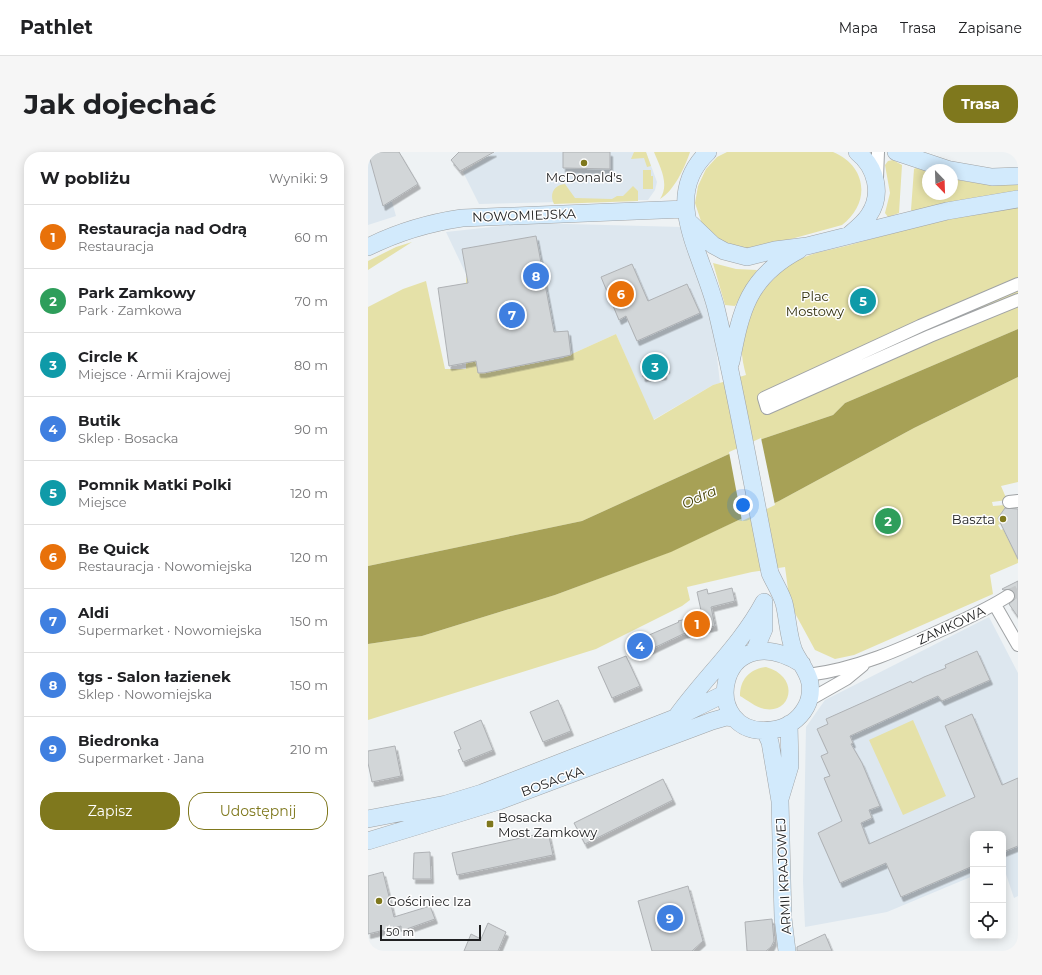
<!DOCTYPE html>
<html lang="pl">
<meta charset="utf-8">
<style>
body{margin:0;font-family:Montserrat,sans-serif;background:#f6f6f6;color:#202124}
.controls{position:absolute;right:12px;bottom:12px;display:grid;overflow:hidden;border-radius:8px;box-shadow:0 2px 10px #0003}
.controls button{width:36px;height:36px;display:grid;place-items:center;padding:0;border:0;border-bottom:1px solid #e0e0e0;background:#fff;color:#202124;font:20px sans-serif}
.compass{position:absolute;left:554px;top:12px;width:36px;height:36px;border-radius:50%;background:#fff;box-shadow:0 2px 10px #0003;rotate:157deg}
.scale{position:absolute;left:12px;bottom:10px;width:101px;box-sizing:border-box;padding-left:4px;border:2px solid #202122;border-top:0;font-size:11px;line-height:14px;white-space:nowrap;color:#202122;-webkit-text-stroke:3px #fefefe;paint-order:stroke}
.you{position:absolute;left:375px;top:353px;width:14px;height:14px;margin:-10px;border:3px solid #fff;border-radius:50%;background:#1a73e8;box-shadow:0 0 0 6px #1a73e833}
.badge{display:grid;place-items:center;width:26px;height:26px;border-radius:50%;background:#7f781d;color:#fff;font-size:13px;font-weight:700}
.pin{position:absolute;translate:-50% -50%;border:2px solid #fff;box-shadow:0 1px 4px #0006}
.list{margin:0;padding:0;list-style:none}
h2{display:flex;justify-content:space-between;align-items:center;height:52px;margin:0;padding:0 16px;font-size:17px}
h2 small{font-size:13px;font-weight:400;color:#757577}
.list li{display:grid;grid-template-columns:26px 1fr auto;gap:12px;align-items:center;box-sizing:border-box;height:64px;padding:0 16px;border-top:1px solid #e0e0e0}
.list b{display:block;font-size:15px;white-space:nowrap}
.list p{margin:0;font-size:13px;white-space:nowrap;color:#757577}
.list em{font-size:13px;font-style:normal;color:#757577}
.actions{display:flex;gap:8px;padding:12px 16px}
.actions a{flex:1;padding:9px 0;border:1px solid #7f781d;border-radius:16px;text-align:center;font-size:14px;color:#7f781d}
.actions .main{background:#7f781d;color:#fff}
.icon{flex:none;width:22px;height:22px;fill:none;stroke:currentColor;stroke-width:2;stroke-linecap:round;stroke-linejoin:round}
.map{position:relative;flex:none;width:650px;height:799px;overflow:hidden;border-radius:16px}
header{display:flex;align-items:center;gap:24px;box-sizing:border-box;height:56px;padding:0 20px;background:#fff;border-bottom:1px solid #e0e0e0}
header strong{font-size:19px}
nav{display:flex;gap:22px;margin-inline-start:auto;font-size:14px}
.intro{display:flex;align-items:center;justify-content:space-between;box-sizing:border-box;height:96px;padding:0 24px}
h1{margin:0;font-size:28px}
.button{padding:10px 18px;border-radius:16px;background:#7f781d;color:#fff;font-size:14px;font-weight:700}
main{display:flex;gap:24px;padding:0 24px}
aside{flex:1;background:#fff;border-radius:16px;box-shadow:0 2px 10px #0003}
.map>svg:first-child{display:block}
.built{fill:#dde7ef}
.green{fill:#e5e1a8}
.water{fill:#a7a156}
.pier{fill:#eef2f4}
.building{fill:#d2d6d8;stroke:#aeb1b4;filter:url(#shadow)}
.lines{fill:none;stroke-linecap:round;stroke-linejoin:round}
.street-tunnel{stroke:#c5c8ca;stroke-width:12;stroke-dasharray:12 6;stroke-linecap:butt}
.street-casing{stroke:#a0a3a5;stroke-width:14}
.secondary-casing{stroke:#a0a3a5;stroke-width:18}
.street{stroke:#fff;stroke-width:12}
.secondary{stroke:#d2eafc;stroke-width:17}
.poi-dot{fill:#7f781d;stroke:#fefefe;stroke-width:1.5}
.labels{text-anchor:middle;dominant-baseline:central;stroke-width:3;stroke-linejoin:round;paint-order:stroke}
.poi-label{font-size:13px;fill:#202122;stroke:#fefefe;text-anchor:start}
.street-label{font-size:13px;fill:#202122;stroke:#fefefe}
.park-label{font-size:13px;fill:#2d2b08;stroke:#fefefe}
.water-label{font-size:14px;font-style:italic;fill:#4a4609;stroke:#fefefe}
</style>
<header>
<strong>Pathlet</strong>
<nav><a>Mapa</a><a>Trasa</a><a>Zapisane</a></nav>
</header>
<div class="intro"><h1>Jak dojechać</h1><a class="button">Trasa</a></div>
<main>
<aside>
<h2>W pobliżu<small>Wyniki: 9</small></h2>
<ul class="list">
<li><span class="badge" style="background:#e8710a">1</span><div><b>Restauracja nad Odrą</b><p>Restauracja</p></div><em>60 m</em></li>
<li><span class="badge" style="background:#2e9e5b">2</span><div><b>Park Zamkowy</b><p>Park · Zamkowa</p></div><em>70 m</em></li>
<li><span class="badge" style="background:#0f9aa8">3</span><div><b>Circle K</b><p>Miejsce · Armii Krajowej</p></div><em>80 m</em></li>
<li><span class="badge" style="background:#3f7fe0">4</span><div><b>Butik</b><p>Sklep · Bosacka</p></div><em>90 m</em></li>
<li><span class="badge" style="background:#0f9aa8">5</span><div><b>Pomnik Matki Polki</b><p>Miejsce</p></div><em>120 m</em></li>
<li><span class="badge" style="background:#e8710a">6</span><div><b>Be Quick</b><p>Restauracja · Nowomiejska</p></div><em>120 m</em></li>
<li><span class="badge" style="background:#3f7fe0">7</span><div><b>Aldi</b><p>Supermarket · Nowomiejska</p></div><em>150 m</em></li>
<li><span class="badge" style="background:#3f7fe0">8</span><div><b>tgs - Salon łazienek</b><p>Sklep · Nowomiejska</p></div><em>150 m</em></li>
<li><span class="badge" style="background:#3f7fe0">9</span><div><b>Biedronka</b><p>Supermarket · Jana</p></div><em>210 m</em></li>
</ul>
<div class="actions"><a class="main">Zapisz</a><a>Udostępnij</a></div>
</aside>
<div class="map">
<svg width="650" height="799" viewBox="0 0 650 799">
<defs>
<filter id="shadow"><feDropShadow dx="2.5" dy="4.5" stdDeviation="0" flood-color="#0004"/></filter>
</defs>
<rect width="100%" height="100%" fill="#eef2f4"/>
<path class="built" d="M0,0h10l18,64 -28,9z
M127,0h151l11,30 -2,8 -7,10h-6l-163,4 -16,-32z
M161,71l153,4 31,96 7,60 -7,2 -60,35 -37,-86 -53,24 -80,15 -17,-99 -20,-42z
M621,465l29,56v223l-4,2 -11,-33v-31h-30v42l-86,36 -82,15 -2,-46 3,-154 19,-27z"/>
<path class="green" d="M266,0h12l5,14 -4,1 -3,-9 -13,1z
M286,0h36c-5,15 -16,39 -30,47 10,-15 0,-32 -6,-47z
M359,0h106c34,14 38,51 9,73l-91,25 -25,-5 -24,-21 -7,-21 3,-17 8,-17 11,-12z
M525,8l9,5 -3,48 -11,4 -3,-4 5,-20 -5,-28 3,-4z
M548,16l12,4v22h24v-15l39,6h27v6l-52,8 -54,12 -1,-1 3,-41z
M275,18h8v6h2v13h-10z
M197,32l10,14 37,1 5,-3h6l10,-10 5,5v10l-84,3c-5,-10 0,-19 11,-20z
M650,54v123l-173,74 -12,12 -71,24 -180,82 -214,45v-259l35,-18 23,-8 19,88h21v-95l17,99 80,-15 53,-24 38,86 59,-35 33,-10c-3,-11 -5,-21 -4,-33 2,-30 24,-60 48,-77 16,-12 41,-15 60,-20 56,-16 111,-30 168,-39z
M44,90l-44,28v-9l28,-14z
M345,111l23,6 21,1 -22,36 -10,-1z
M650,225v105l-17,4 6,14 -15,2 1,4 12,-1 -1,6 -6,7 2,6 -2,1 3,5 2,-1 15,30v4l-28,12 3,19 -139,61 -19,4 -20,-9 -25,-46 -5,-37 -33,5 -65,15 3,13 -8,6 -86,43 -228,71v-76l54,-8 133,-41 115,-43 109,-51 135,-73z
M398,515c35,10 25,47 -1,42 -8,-1 -18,-9 -25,-13 0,-17 10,-27 26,-29z
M545,568l33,76 -43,19 -34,-75z"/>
<path class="water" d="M650,177v48l-104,51 -135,73 -108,51 -116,43 -133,41 -54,8v-78l214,-45 180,-82 71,-24 12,-12z"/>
<path class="pier" d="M393,286l14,67 -33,16 -13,-69z"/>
<path class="building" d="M0,0h31l19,32 -35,22z
M91,0h35l-34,19 -9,-11z
M195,0h47v17l-47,-1z
M168,84l18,96 14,-1 3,24 -87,18h-6l-2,-12 -27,5 -11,-78 30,-5 -6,-34z
M264,112l16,37 39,-17 13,29 -63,28 -11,-25 -7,4 -18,-43z
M298,206l1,11h-3v6l-21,2 -2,-16z
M637,356l13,1v50l-20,-41z
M650,429v36l-9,-13 6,-5v-7l-4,-3 -8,1 -1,-1z
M364,436l3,13 -24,6 4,19 -32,8 -44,21 -6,-13 46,-20 -1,-1 24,-6 -5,-23 10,-3 1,5z
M609,499l13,29 -48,21 -4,-5 -88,40 3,7 -2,1 11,19 18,43 -11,4 3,8 -11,5 8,21 106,-47 -30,-71 27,-12 30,71 16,-7v68l-15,6v-18h-30v32l-72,31 -15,-34 -46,20 -22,-50 24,-12 -18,-43 6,-2 -9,-20 7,-3 -11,-24 11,-5 -2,-5 85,-38 1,2 12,-6 22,-9 -1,-3z
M258,504l14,30 -28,12 -14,-31z
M190,548l13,31 -28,11 -13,-30z
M113,568l12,30 -30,12 -5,-12 3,-1 -7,-17z
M27,594l6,30 -29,6 -4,-19v-12z
M295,627l10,21 -88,44 -11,-21z
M180,680l5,23 -96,20 -5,-22z
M62,700l1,27h-18l1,-26z
M15,720l11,45 36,-11 5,13 -34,12v-5l-33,8v-58z
M320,734l15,55 -11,10h-40l-14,-50z
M404,767l2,22 -3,6 -5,4h-19l-2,-29z
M120,771l18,9 -8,19h-34l7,-17 10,5z
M457,782l7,17h-35v-4z"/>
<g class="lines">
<path class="street-tunnel" d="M640,444l10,-5"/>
<defs>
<path id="street" d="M509,26l1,-26
M650,132l-98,42 -156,72 3,10 163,-72 88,-36
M641,350l9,-1
M627,453l23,40
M440,523c49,-6 93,-26 138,-47 21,-10 42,-19 62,-32
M441,548l37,-21 17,-14"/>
<path id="secondary" d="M340,0c-16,15 -24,35 -22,57 3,31 22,67 30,99 21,87 36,176 54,265 4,9 11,20 14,30 4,16 4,33 10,48 5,11 14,20 16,32 1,8 0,17 -4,24 -7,13 -20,21 -34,23 -75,10 -56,-119 30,-66
M528,0l54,18
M584,18l40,7 26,-1
M321,70l24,23 11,6 23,6 28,-7 32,-4 140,-35 71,-12
M481,83c7,-6 15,-12 20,-20 14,-21 7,-48 -12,-63
M0,95c30,-15 60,-24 94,-29l224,-9
M363,210c10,-52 17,-85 68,-112
M386,500l10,-23v-23
M309,564c28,-39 64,-71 87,-114
M397,579l5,11 10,59 3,117 4,33
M412,647l10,-33 -1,-42
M0,667l78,-15 36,-11 193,-75 49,-24
M0,689l131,-40 213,-80 14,-4 8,1"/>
</defs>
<use href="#street" class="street-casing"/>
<use href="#secondary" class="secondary-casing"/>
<use href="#street" class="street"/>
<use href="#secondary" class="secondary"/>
</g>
<g class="poi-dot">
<circle cx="216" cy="11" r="4"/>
<circle cx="635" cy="367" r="4"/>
<rect x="118" y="668" width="8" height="8" rx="2"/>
<circle cx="11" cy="749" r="4"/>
</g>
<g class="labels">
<g class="poi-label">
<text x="216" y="25" text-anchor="middle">McDonald's</text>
<text x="627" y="367" text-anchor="end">Baszta</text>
<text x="130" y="665">Bosacka<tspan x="130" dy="15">Most Zamkowy</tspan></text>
<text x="19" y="749">Gościniec Iza</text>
</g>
<g class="street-label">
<text transform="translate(156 63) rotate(-2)">NOWOMIEJSKA</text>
<text transform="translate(583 473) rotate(-25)">ZAMKOWA</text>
<text transform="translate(184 629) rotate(-20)">BOSACKA</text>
<text transform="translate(415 724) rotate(-93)">ARMII KRAJOWEJ</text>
</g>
<g class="park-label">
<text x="447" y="144">Plac<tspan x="447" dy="15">Mostowy</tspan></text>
</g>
<g class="water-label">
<text transform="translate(331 345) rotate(-24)">Odra</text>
</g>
</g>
</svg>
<div class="controls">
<button>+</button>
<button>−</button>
<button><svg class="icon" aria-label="locate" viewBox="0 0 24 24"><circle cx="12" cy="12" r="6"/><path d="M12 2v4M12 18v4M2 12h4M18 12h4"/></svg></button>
</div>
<svg class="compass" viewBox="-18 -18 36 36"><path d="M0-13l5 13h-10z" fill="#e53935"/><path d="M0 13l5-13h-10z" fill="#757577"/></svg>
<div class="scale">50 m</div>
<div class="you"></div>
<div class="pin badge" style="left:329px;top:472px;background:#e8710a">1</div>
<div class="pin badge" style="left:520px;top:369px;background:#2e9e5b">2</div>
<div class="pin badge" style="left:287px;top:215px;background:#0f9aa8">3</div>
<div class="pin badge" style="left:272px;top:494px;background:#3f7fe0">4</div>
<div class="pin badge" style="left:495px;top:149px;background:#0f9aa8">5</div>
<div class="pin badge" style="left:253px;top:142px;background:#e8710a">6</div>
<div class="pin badge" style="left:144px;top:163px;background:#3f7fe0">7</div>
<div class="pin badge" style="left:168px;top:124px;background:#3f7fe0">8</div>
<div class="pin badge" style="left:302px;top:766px;background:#3f7fe0">9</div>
</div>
</main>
